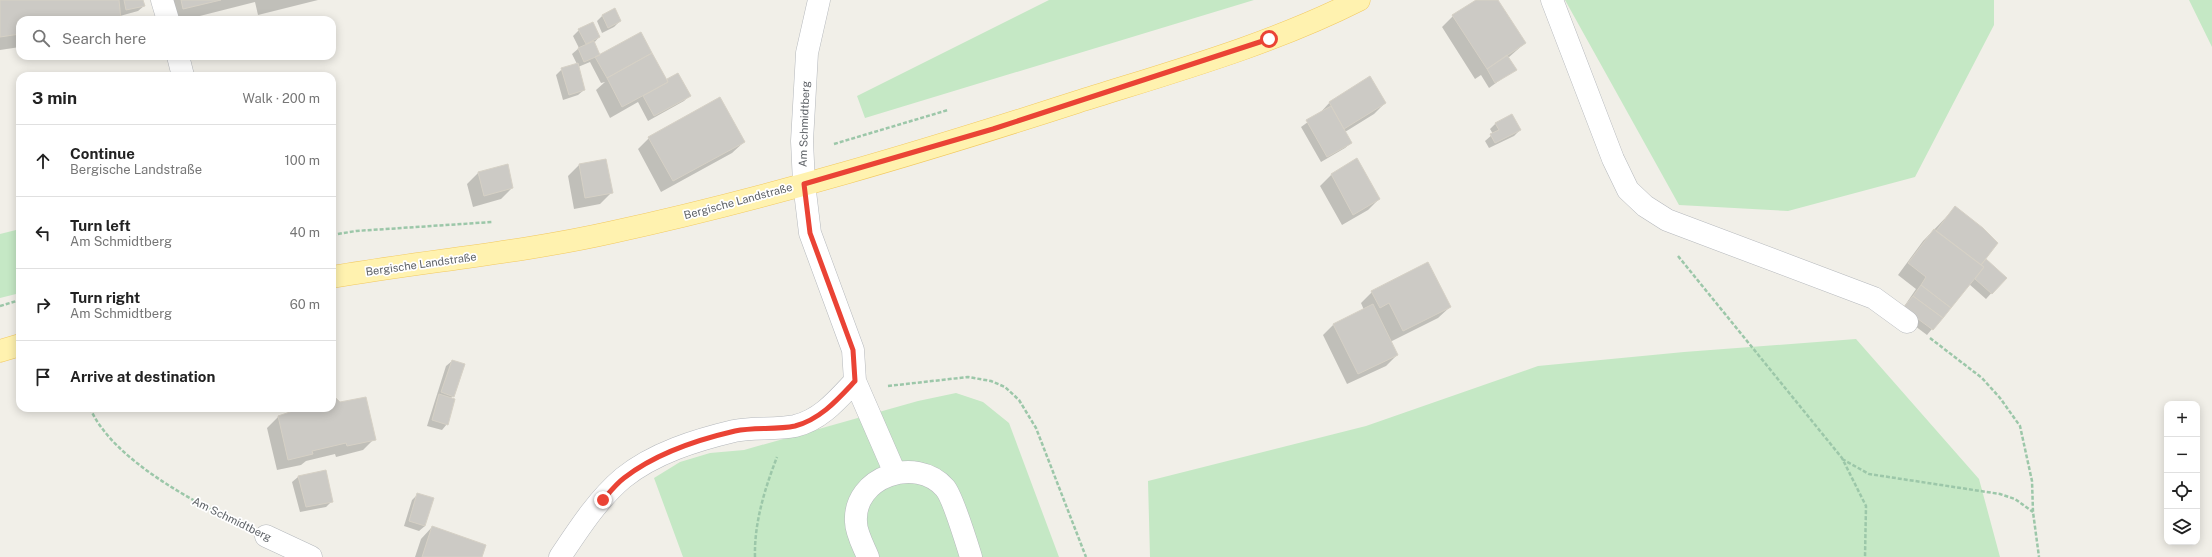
<!DOCTYPE html>
<meta charset="utf-8">
<style>
body{margin:0;font-family:"Public Sans",sans-serif;background:#f2f2f2;color:#222}
.controls{position:absolute;right:12px;bottom:12px;display:grid;overflow:hidden;border-radius:8px;box-shadow:0 2px 10px #0003}
.controls button{width:36px;height:36px;display:grid;place-items:center;padding:0;border:0;border-bottom:1px solid #e0e0e0;background:#fff;color:#222;font:20px sans-serif}
.stop{position:absolute;width:12px;height:12px;margin:-9px;border:3px solid #ea4335;border-radius:50%;background:#fff}
.stop.end{background:#ea4335;border-color:#fff;box-shadow:0 1px 4px #0008}
.list{margin:0;padding:0;list-style:none}
h2{display:flex;justify-content:space-between;align-items:center;height:52px;margin:0;padding:0 16px;font-size:17px}
h2 small{font-size:13px;font-weight:400;color:#767676}
.list li{display:grid;grid-template-columns:26px 1fr auto;gap:12px;align-items:center;box-sizing:border-box;height:72px;padding:0 16px;border-top:1px solid #e0e0e0}
.list b{display:block;font-size:15px;white-space:nowrap}
.list p{margin:0;font-size:13px;white-space:nowrap;color:#767676}
.list em{font-size:13px;font-style:normal;color:#767676}
.icon{flex:none;width:22px;height:22px;fill:none;stroke:currentColor;stroke-width:2;stroke-linecap:round;stroke-linejoin:round}
.map{position:relative;flex:none;width:2212px;height:557px;overflow:hidden}
.search{position:absolute;background:#fff;box-shadow:0 2px 10px #0003;left:16px;top:16px;width:320px;height:44px;display:flex;align-items:center;gap:10px;box-sizing:border-box;padding:0 14px;border-radius:12px;color:#767676;font-size:15px}
.panel{position:absolute;background:#fff;box-shadow:0 2px 10px #0003;left:16px;top:72px;width:320px;height:340px;border-radius:12px}
.map>svg:first-child{display:block}
.green{fill:#c5e8c5}
.shadow{fill:#0003}
.building{fill:#cccac5;stroke:#d6d1c6}
.lines{fill:none;stroke-linecap:round;stroke-linejoin:round}
.minor-casing{stroke:#b5b8bc;stroke-width:23}
.major-casing{stroke:#f2c960;stroke-width:23}
.path{stroke:#9cc7a9;stroke-width:2.5;stroke-dasharray:4 2;stroke-linecap:butt}
.minor{stroke:#fff;stroke-width:22}
.major{stroke:#fff2af;stroke-width:22}
.route{stroke:#ea4335;stroke-width:5}
.labels{text-anchor:middle;dominant-baseline:central;stroke-width:3.5;stroke-linejoin:round;paint-order:stroke}
.street-label{font-size:11px;fill:#5f6368;stroke:#fff}
</style>
<div class="map">
<svg width="2212" height="557" viewBox="0 0 2212 557">
<rect width="100%" height="100%" fill="#f1efe8"/>
<path class="green" d="M1049,0h205l-389,118 -8,-22z
M1565,0h429v25l-79,152 -127,34 -109,-6z
M2189,0h23v47z
M20,229v64l-20,5v-64z
M1856,339l123,140 21,78h-850l-2,-76 218,-55 172,-60 146,-14z
M956,393l27,9 26,21 50,134h-376l-29,-79 26,-16 30,-9 34,-3 174,-49z"/>
<path class="shadow" d="M0,0h142l2,6 -6,5 -18,5v4h-100v27l-20,3z
M162,0h156l-60,15 -3,-13 -71,18h-17z
M1478,0h19l28,43 -17,15 7,11 -26,19 -8,-13 -6,4 -33,-52 11,-11z
M603,15l17,6 -6,6 -12,6 -5,-12z
M579,30l20,7 -5,6 5,13 68,24 23,15 -6,6 -36,20 -10,-19 -28,16 -14,-28 9,-8 -4,1 -11,-21 -12,5 6,23 -6,5 -15,5 -7,-25 6,-6 15,-5 -5,-10 7,-6 -6,-12z
M1330,102l55,1 -11,11 -29,18 6,11 -6,5 -24,14 -20,-35 18,-13z
M1496,123l24,7 -6,6 -25,12 -4,-7 8,-7 -3,-5z
M649,138l95,4 -12,11 -71,39 -23,-43z
M1357,160l22,39 -11,11 -26,15 -22,-39 11,-11z
M507,165l5,23 -11,11 -28,8 -6,-23 11,-11z
M579,165l32,28 -11,11 -26,5 -6,-33z
M1955,208l30,52 20,18 -19,21 -17,-15 -42,51 -28,-21 17,-25 -18,-14 25,-34z
M1372,292l78,15 -12,11 -48,24 7,13 -11,11 -39,18 -24,-49 11,-11 30,-14 -3,-7z
M452,361l1,35 -2,2 -4,26 -5,6 -15,-4 19,-60z
M332,399l42,40 -11,11 -27,7 -1,-3 -29,7 -5,4 -24,5 -10,-42 11,-11 20,-5 3,-4h31z
M326,471l6,30 -6,6 -26,5 -8,-30 6,-5z
M418,494l7,32 -6,5 -15,-5 8,-26z
M432,527l49,30h-66l6,-18z"/>
<path class="building" d="M0,0h119l2,20h-101v14l-20,3z
M124,0h19l2,6 -19,4z
M181,0h40l-38,9z
M1476,0h22l28,43 -39,26 -35,-54z
M615,8l6,13 -13,7 -6,-13z
M593,22l7,15 -14,7 -8,-15z
M641,32l11,21 -45,25 -12,-21z
M594,41l6,14 -16,7 -6,-14z
M652,53l16,29 -46,25 -15,-29z
M1507,55l10,15 -22,13 -8,-14z
M578,63l7,27 -16,5 -8,-27z
M678,73l13,23 -37,20 -11,-20 25,-14 -1,-3z
M1370,76l16,27 -42,26 -15,-27z
M720,97l25,45 -72,39 -25,-44z
M1331,106l21,37 -25,14 -21,-37z
M1512,114l9,16 -26,13 -5,-9 9,-4 -4,-7z
M1357,158l23,41 -27,16 -22,-41z
M606,159l7,34 -28,5 -6,-34z
M508,164l5,24 -29,8 -6,-24z
M1955,206l28,22 15,15 -17,22 -45,-34z
M1934,229l50,38 -33,41 -30,-23 5,-8 -18,-14z
M1986,259l21,19 -15,16 -17,-15 9,-12 -3,-2z
M1428,262l23,45 -48,24 -14,-28 -9,5 -9,-17z
M1921,285l30,23 -8,10 -30,-22z
M1913,296l30,22 -10,12 -30,-22z
M1373,304l25,51 -40,19 -25,-50z
M452,360l13,4 -11,33 -13,-5z
M439,394l16,5 -7,26 -16,-5z
M366,397l10,43 -29,6 -1,-3 -34,8 1,3 -25,6 -10,-44 24,-8h30v-10h4l4,4z
M326,470l7,32 -27,5 -8,-31z
M417,493l17,5 -9,28 -16,-5z
M432,526l54,19 -4,12h-60z"/>
<g class="lines">
<defs>
<path id="minor" d="M162,0l6,20
M1552,0l61,159 15,31 17,16 22,14 207,78 33,24
M178,56l5,20
M855,381l40,92
M266,536l45,21
M560,557c18,-27 38,-58 63,-79 31,-25 73,-38 111,-47 20,-4 41,-1 61,-5 26,-6 43,-27 60,-45l-2,-31 -43,-117 -6,-50 -2,-42 5,-88 12,-53
M868,557c-4,-10 -12,-24 -12,-35 -3,-45 60,-67 89,-34 7,8 22,56 26,69"/>
<path id="major" d="M332,277c93,-16 188,-24 281,-45 156,-34 312,-81 464,-130 95,-30 193,-57 282,-102
M0,351l20,-6"/>
</defs>
<use href="#minor" class="minor-casing"/>
<use href="#major" class="major-casing"/>
<path class="path" d="M834,144l114,-34
M332,235l24,-4 136,-9
M1678,256l164,202 24,48 -1,51
M0,306l20,-6
M1930,338l52,40 18,20 20,28 12,55 1,31 6,45
M888,386l80,-9 23,4 14,6 14,13 17,28 50,129
M90,408c22,51 102,93 150,116
M1842,459l27,15 131,20 15,5 18,13
M755,557c-1,-34 10,-69 22,-100"/>
<use href="#minor" class="minor"/>
<use href="#major" class="major"/>
</g>
<g class="lines">
<path class="route" d="M603,500c6,-7 13,-16 21,-22 32,-25 72,-38 111,-47 20,-4 41,-1 60,-5 26,-7 43,-27 60,-45l-2,-31 -43,-117 -6,-49 189,-55 276,-90"/>
</g>
<g class="labels">
<g class="street-label">
<text transform="translate(804 124) rotate(-88)">Am Schmidtberg</text>
<text transform="translate(738 201) rotate(-15)">Bergische Landstraße</text>
<text transform="translate(421 264) rotate(-8)">Bergische Landstraße</text>
<text transform="translate(232 519) rotate(26)">Am Schmidtberg</text>
</g>
</g>
</svg>
<div class="controls">
<button>+</button>
<button>−</button>
<button><svg class="icon" aria-label="locate" viewBox="0 0 24 24"><circle cx="12" cy="12" r="6"/><path d="M12 2v4M12 18v4M2 12h4M18 12h4"/></svg></button>
<button><svg class="icon" aria-label="layers" viewBox="0 0 24 24"><path d="M12 4l9 5-9 5-9-5zM3 14l9 5 9-5"/></svg></button>
</div>
<div class="stop" style="left:1269px;top:39px"></div>
<div class="stop end" style="left:603px;top:500px"></div>
<div class="search"><svg class="icon" aria-label="search" viewBox="0 0 24 24"><circle cx="10" cy="10" r="6"/><path d="M15 15l6 6"/></svg>Search here</div>
<section class="panel">
<h2>3 min<small>Walk · 200 m</small></h2>
<ul class="list">
<li><svg class="icon" aria-label="ahead" viewBox="0 0 24 24"><path d="M12 20V5M6 11l6-6 6 6"/></svg><div><b>Continue</b><p>Bergische Landstraße</p></div><em>100 m</em></li>
<li><svg class="icon" aria-label="left" viewBox="0 0 24 24"><path d="M17 20v-9H6M10 6l-5 5 5 5"/></svg><div><b>Turn left</b><p>Am Schmidtberg</p></div><em>40 m</em></li>
<li><svg class="icon" aria-label="right" viewBox="0 0 24 24"><path d="M7 20v-9h11M14 6l5 5-5 5"/></svg><div><b>Turn right</b><p>Am Schmidtberg</p></div><em>60 m</em></li>
<li><svg class="icon" aria-label="arrive" viewBox="0 0 24 24"><path d="M6 21V4h12l-3 4 3 4H6"/></svg><div><b>Arrive at destination</b></div></li>
</ul>
</section>
</div>
